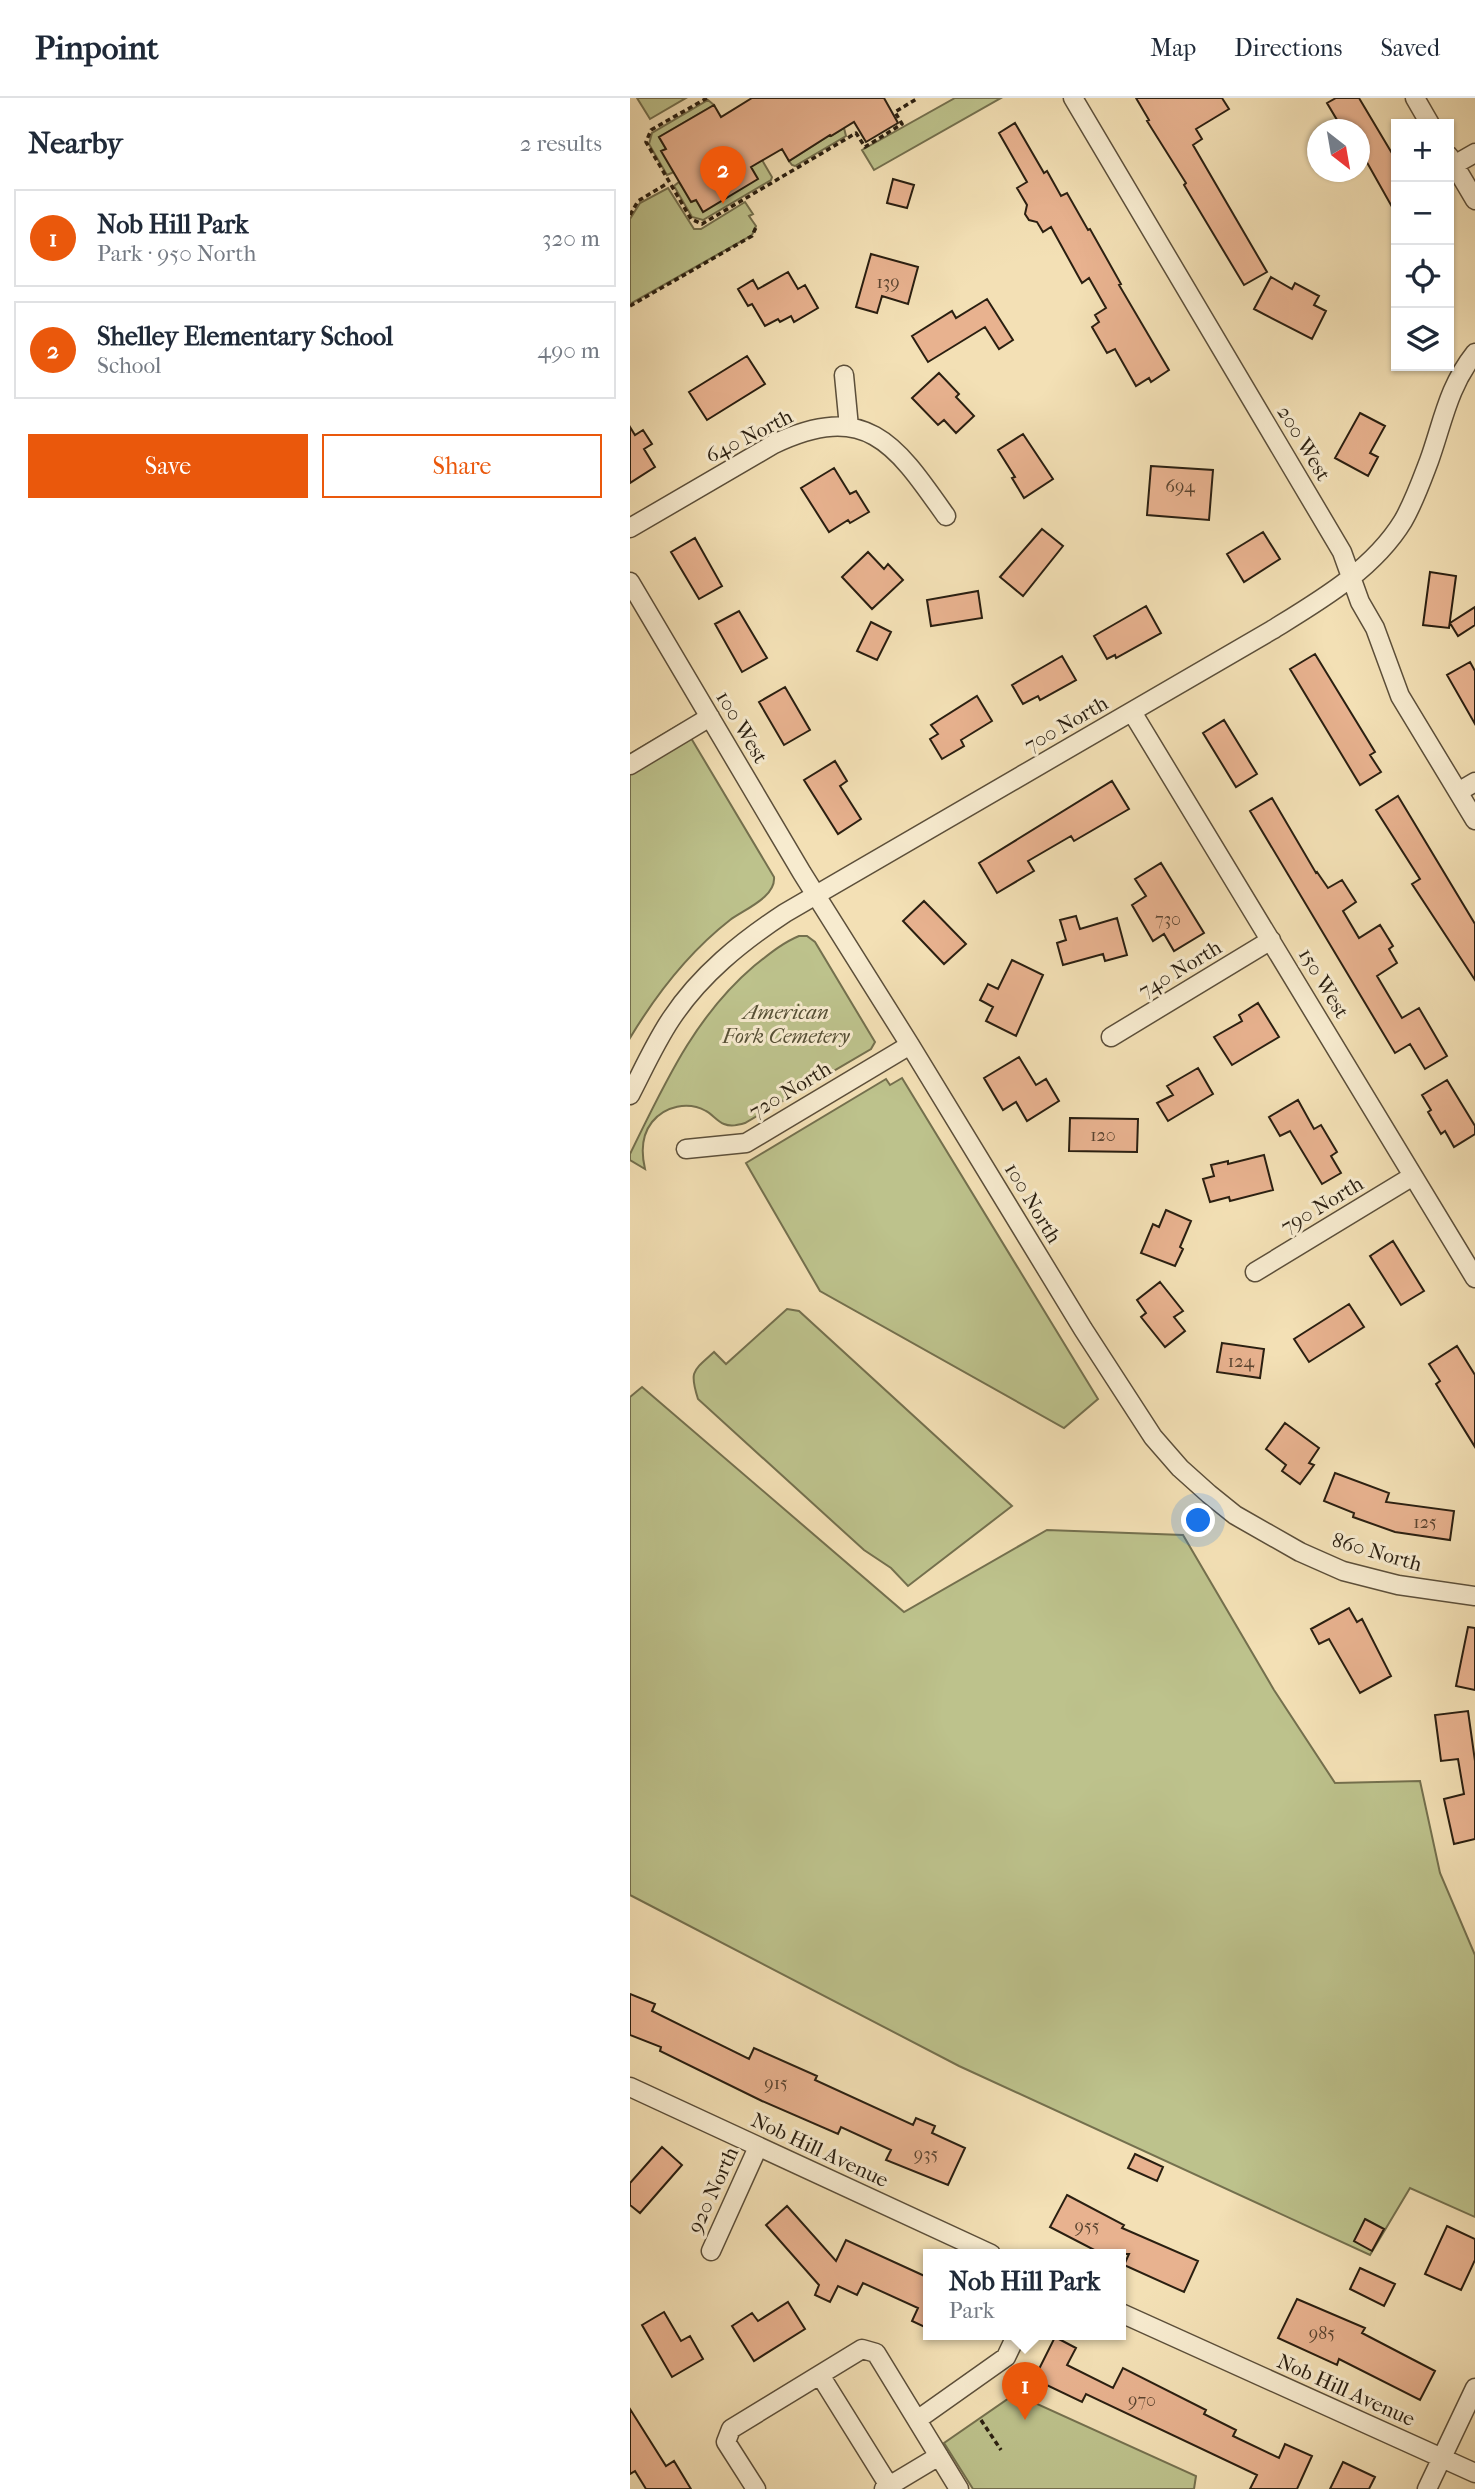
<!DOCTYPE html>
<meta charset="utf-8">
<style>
body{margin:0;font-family:"IM FELL French Canon",serif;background:#f2f2f3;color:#1f2937}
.controls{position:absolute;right:21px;top:21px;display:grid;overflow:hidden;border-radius:0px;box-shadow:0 2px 5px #0004}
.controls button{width:63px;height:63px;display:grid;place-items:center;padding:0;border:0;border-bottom:2px solid #e0e1e3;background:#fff;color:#1f2937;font:35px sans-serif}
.compass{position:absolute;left:677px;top:21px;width:63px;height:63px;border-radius:50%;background:#fff;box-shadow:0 2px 5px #0004;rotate:149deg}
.you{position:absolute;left:569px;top:1423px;width:24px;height:24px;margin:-18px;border:5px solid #fff;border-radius:50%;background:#1a73e8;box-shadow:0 0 0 10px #1a73e833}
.badge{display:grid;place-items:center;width:46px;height:46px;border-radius:50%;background:#ea580c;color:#fff;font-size:23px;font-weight:700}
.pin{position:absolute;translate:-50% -58px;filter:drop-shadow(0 2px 4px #0008)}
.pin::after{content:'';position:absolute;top:37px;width:24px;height:21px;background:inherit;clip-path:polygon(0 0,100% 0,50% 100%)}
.popup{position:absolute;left:293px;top:2151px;width:203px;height:91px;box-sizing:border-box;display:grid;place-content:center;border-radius:0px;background:#fff;filter:drop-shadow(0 2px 5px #0005);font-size:23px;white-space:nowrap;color:#747a83}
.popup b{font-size:26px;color:#1f2937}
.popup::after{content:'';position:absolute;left:50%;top:100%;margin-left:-14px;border:14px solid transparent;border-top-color:#fff}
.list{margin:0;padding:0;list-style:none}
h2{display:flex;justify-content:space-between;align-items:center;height:91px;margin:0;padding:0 28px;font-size:30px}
h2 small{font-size:23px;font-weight:400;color:#747a83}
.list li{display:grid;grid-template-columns:46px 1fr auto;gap:21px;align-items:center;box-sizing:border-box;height:98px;margin:0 14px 14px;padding:0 14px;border:2px solid #e0e1e3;border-radius:0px}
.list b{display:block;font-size:26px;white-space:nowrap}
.list p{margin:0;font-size:23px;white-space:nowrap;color:#747a83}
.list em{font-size:23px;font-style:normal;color:#747a83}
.actions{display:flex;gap:14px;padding:21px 28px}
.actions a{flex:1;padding:16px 0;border:2px solid #ea580c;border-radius:0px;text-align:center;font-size:24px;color:#ea580c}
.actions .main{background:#ea580c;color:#fff}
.icon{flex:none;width:38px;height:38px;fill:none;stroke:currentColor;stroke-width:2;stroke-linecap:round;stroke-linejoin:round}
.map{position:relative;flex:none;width:845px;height:2391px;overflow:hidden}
header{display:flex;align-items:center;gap:42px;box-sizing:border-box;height:98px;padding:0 35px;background:#fff;border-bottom:2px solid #e0e1e3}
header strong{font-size:33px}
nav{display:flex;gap:38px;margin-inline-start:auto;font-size:24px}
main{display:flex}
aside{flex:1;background:#fff}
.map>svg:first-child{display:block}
.green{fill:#bdc28c;stroke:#74704e;stroke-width:2}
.building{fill:#e8b28f;stroke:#2a1f11;stroke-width:2}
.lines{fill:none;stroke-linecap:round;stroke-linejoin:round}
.minor-casing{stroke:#5c4f3a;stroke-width:21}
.path{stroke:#2a1f11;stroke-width:3.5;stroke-dasharray:5 3.5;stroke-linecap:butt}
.minor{stroke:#f7ebcf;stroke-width:18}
.labels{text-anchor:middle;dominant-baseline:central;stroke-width:6;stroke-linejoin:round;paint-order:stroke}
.number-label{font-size:18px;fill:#5a4430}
.street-label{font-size:21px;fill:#2a1f11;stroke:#f7ebcf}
.park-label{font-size:21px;font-style:italic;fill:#565036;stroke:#f7ebcf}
</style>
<header>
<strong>Pinpoint</strong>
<nav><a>Map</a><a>Directions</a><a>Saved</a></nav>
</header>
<main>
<aside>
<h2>Nearby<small>2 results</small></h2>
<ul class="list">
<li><span class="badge">1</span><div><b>Nob Hill Park</b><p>Park · 950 North</p></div><em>320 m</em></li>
<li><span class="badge">2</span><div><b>Shelley Elementary School</b><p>School</p></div><em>490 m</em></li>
</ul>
<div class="actions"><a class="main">Save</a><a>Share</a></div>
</aside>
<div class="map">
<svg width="845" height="2391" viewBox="0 0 845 2391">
<rect width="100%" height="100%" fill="#f3e0b5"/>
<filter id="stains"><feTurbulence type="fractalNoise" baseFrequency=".00286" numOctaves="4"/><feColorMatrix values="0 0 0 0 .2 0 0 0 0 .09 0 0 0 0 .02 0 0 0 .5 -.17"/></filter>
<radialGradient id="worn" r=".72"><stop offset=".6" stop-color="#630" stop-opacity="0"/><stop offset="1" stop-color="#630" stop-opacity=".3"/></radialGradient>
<path class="green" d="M7,0h49l-36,21z
M325,0h46l-127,72 -12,-20z
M78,2l6,5 -55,32 7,12 -4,2 12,21 -7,3 -18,-31 3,-11z
M214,30l2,8 -51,30 -3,-1 -3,-4 41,-26 1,1z
M132,62l10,17 -1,3 -68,40 -11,-3 -18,-31 5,-4 13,20z
M38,90l26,41h7l44,-27 8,12 -4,2 7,10 -4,9 -122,69v-85l10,-16z
M52,625l92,154c2,20 -29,32 -44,43 -41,32 -73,73 -100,118v-284z
M169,838h8l8,6 60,100 -4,7 -126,74c-7,2 -14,4 -21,1 -7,-3 -12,-10 -18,-13 -18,-10 -41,-5 -54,11 -11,14 -11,30 -7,47l-15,-9v-6c34,-69 64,-137 124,-188 14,-11 28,-23 45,-30z
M272,980l196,321 -34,29 -244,-137 -74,-128 140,-84 4,6z
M157,1211l12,2 213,195 -104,80 -17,-18 -27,-18 -166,-151c-9,-28 -5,-28 16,-47l12,12z
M12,1289l262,225 143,-82 136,5 91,155 61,93 85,-2 20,92 35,82v262l-65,-29 -40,67 -411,-189 -329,-171v-498z
M385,2296l181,82 -2,13h-221l-29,-46z"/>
<path class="building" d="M122,0h132l14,25 -32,19 -12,-20 -23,14 -1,-1 -41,26 -7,-12 -31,18 7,12 -55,33 -7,-12 -5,2 -30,-51 5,-2 -7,-12 55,-32 7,12z
M506,0h86l7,11 -33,20 6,10 -9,6 74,127 -23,13 -60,-100 2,-2 -39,-62 2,-1z
M706,0h23l37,62v54l-36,-64v-20h-17l-16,-27z
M385,25l29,50 3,-2 14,25 6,-3 21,37 2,-1 31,55 -2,1 50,85 -18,12 -2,-4 -13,8 -21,-37 -8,4 -15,-26 7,-5 -4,-7 11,-7 -17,-30 -7,5 -31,-56 -8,5 -6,-10 -8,-2 -4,-6 2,-9 -10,-17 10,-6 -28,-49z
M263,81l21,6 -7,23 -20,-5z
M241,156l47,13 -10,37 -26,-8 -5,17 -21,-6z
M158,174l10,17 7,-4 13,23 -24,14 -3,-6 -11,6 -2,-3 -13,7 -13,-22 -4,2 -10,-17 15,-9 5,9z
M641,179l21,12 3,-6 24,13 -5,9 12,6 -14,28 -58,-30z
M357,201l26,41 -14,9 -14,-22 -57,35 -16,-26 40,-25 4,7z
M117,258l18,28 -58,36 -18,-28z
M309,275l20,21 -3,3 18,19 -18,17 -12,-13 -6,5 -26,-27z
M730,315l25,13 -15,27 8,4 -10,19 -33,-18z
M0,329l5,8 8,-5 9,14 -8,5 11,18 -25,16z
M393,336l30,45 -29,19 -12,-20 3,-1 -17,-27z
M521,368l62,4 -4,50 -62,-5z
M204,370l16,26 6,-3 13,21 -19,11 -2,-3 -19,12 -28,-44z
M412,431l21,17 -40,50 -23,-19z
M633,434l17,27 -36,23 -17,-28z
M65,440l27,48 -23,13 -28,-47z
M238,454l16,17 4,-5 15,16 -31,29 -30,-32z
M800,474l26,4 -7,52 -26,-3z
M348,493l4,27 -51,8 -4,-26z
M516,508l15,27 -45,25 -1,-3 -8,4 -13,-23z
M845,509v18l-17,11 -8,-13z
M109,513l28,47 -25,14 -27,-48z
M241,524l20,10 -14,28 -20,-9z
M685,556l60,98 -5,3 11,17 -21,13 -70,-116z
M432,558l14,24 -36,20 -2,-4 -15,8 -11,-19z
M840,564l5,9v53l-28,-49z
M155,589l25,43 -26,15 -25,-43z
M347,598l15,25 -31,19 3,6 -22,13 -12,-20 8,-5 -7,-9z
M594,622l33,54 -21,13 -33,-54z
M205,663l12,20 -7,5 21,33 -23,15 -34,-54z
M482,683l17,28 -55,32 -3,-5 -43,25 6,10 -37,22 -18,-30z
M768,698l77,128v56l-63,-96 8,-5 -44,-69z
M642,700l44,75 1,-1 11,16 14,-8 14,22 -13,9 16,27 21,-13 13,21 -4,3 8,14 -20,13 25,42 17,-10 28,48 -22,13 -15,-25 -15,9 -145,-242z
M531,765l43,70 -30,18 -10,-17 -11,7 -21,-36 14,-9 -11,-17z
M294,803l42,43 -22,20 -41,-43z
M446,818l4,13 37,-11 10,37 -22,6 -2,-7 -40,11 -6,-22 9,-3 -6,-20z
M382,862l31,15 -27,61 -30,-15 7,-14 -13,-7 8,-16 10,5z
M628,905l21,34 -47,28 -18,-28 28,-16 -3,-6z
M389,959l17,28 10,-6 13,22 -32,20 -11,-19 -13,8 -19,-32z
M568,970l15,26 -45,27 -11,-18 16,-8 -6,-9z
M817,982l28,46v8l-21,13 -9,-16 -4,3 -13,-22 3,-2 -9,-15z
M668,1002l16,29 7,-4 16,27 -6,4 10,17 -19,11 -32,-53 -10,5 -11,-19z
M440,1020l68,1 -1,33 -68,-1z
M634,1057l9,35 -43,11 -1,-4 -19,5 -7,-23 11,-3 -3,-11 17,-4v3z
M536,1112l25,11 -11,26 3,2 -8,17 -34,-13 12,-29 6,3z
M763,1143l31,50 -23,14 -31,-49z
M530,1184l23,29 -9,6 11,14 -20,16 -24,-30 5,-4 -9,-13z
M719,1206l15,23 -55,35 -15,-23z
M592,1245l42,6 -4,29 -43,-6z
M827,1248l18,29v72l-39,-63 4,-3 -11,-17z
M655,1325l34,25 -10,15 5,2 -14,19 -18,-13 4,-6 -20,-16z
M705,1375l54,20 -3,9 68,9 -4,29 -55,-8 -42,-15 1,-4 -30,-12z
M719,1510l8,14 5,-3 29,57 -31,17 -31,-54 -10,5 -8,-15z
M838,1529l7,1v62l-19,-4z
M838,1613l7,50v78l-21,5 -10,-45 20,-5 -6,-35 -17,2 -6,-46z
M0,1896l25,10 -3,7 97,48 5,-11 63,28 -2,4 98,45 3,-7 19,8 -3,7 33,15 -17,37 -62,-25 5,-10 -50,-23 -3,7 -76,-33 -102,-50 1,-4 -31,-12z
M32,2049l20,18 -42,48 -10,-8v-22z
M505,2056l28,13 -6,14 -29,-13z
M437,2097l57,30 -2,3 76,33 -14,31 -60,-27 5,-11h-27l-52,-27z
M157,2108l49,55 10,-21 83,38v51l-17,-8 6,-13 -55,-25 -6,12 -19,-9 -8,16 -15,-7 4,-10 -53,-60z
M735,2121l19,10 -12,22 -18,-10z
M817,2128l28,13v21l-14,30 -36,-16z
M730,2170l35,16 -11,22 -34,-17z
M667,2201l68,29 -3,5 73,38 -15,29 -81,-41 -2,6 -59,-27z
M158,2204l17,27 -51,32 -22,-35 20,-13 6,8z
M34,2214l17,29 9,-5 13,23 -31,18 -30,-52z
M425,2239l21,11 -9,17 46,23 10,-20 83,42 -2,4 32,16 -3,6 46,22 6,-14 27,12 -15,33h-47l7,-14 -171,-81 -4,8 -48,-23z
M0,2311l36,57 8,-5 17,28h-45l-11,-18 -5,3z
M713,2364l32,15 -6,12h-39z"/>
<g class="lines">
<defs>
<path id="minor" d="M443,0l269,454 18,50 15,26 25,68 75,124
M785,0l15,26
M819,58l26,44
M824,67l21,-12
M214,277l5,52
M0,430l144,-84c93,-44 122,1 172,72
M0,484l172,291 108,172 173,284 70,108 27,31 29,26 26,21 65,37 43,19 55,14 77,11
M502,614l343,566
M0,667l80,-48
M828,694l17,-10
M481,939l160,-97
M0,997c13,-25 25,-52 41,-76 29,-44 70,-77 114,-106l487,-283c47,-29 101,-60 131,-109 11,-19 18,-39 26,-60 14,-39 19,-74 46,-108
M56,1051l60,-6 164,-98
M625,1174l158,-96
M0,1989l361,167
M81,2153l47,-104
M491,2215l354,160
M190,2277l71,114
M287,2322l89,-63 11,-23
M126,2391l-30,-47 5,-13 131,-80 14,4 83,136
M254,2391l55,-33
M797,2391l48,-101"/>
</defs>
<use href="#minor" class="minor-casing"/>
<path class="path" d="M77,0l-56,32 -5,12 45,77 11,5 154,-91 9,14 37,-23 -7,-12 23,-14
M0,117l8,-14 30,-18
M0,208l122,-70 5,-11
M351,2322l20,30"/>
<use href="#minor" class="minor"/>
</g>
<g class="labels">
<g class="number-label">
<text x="258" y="184">139</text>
<text x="550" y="388">694</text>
<text x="538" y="821">730</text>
<text x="473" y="1037">120</text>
<text x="611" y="1263">124</text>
<text x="795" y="1424">125</text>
<text x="146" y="1985">915</text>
<text x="296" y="2056">935</text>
<text x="457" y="2128">955</text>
<text x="692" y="2235">985</text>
<text x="512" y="2302">970</text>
</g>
<g class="street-label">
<text transform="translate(119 338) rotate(-27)">640 North</text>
<text transform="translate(674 345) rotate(59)">200 West</text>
<text transform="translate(436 626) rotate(-30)">700 North</text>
<text transform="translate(112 629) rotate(59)">100 West</text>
<text transform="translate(550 871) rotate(-31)">740 North</text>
<text transform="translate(694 885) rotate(59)">150 West</text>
<text transform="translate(160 992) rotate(-31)">720 North</text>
<text transform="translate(403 1105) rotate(59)">100 North</text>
<text transform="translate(692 1107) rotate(-31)">790 North</text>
<text transform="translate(747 1454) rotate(16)">860 North</text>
<text transform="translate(190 2052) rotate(25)">Nob Hill Avenue</text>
<text transform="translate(83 2092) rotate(-65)">920 North</text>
<text transform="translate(716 2292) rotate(24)">Nob Hill Avenue</text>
</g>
<g class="park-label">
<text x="156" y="914">American<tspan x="156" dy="24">Fork Cemetery</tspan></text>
</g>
</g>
<rect width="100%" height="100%" filter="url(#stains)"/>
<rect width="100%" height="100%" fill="url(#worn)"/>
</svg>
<div class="controls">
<button>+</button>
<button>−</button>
<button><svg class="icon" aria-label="locate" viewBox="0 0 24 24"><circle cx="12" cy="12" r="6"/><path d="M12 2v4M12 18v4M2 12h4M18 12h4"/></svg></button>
<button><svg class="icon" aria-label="layers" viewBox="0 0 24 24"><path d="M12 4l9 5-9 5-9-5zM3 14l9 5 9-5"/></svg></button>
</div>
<svg class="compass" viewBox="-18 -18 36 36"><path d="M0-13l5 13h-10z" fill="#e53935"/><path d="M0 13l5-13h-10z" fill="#747a83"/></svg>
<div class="you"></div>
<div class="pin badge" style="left:395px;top:2322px">1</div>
<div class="popup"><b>Nob Hill Park</b>Park</div>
<div class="pin badge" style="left:93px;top:106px">2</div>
</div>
</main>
